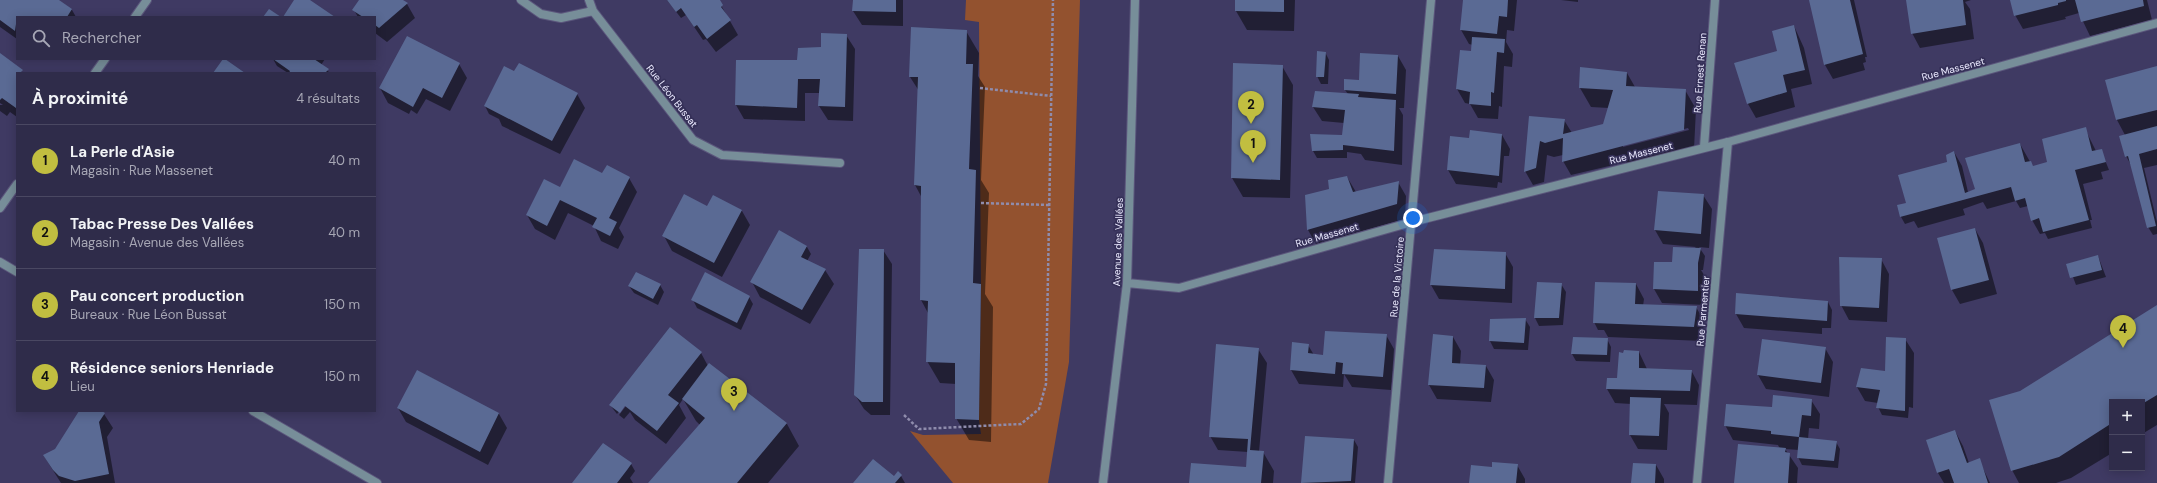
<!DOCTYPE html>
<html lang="fr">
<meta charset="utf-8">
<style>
body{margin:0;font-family:"DM Sans",sans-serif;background:#3b3854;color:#f1f3f6}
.controls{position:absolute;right:12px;bottom:12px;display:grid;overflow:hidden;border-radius:0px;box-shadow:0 2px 10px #0003}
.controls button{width:36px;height:36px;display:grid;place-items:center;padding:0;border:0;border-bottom:1px solid #4a4862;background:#2f2c4a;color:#f1f3f6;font:20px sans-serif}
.you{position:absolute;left:1413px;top:218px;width:14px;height:14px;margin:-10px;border:3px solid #fff;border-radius:50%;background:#1a73e8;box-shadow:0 0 0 6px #1a73e833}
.badge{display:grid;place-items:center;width:26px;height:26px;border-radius:50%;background:#c1be40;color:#111;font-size:13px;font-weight:700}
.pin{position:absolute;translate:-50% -33px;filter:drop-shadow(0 1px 2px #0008)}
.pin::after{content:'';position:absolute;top:21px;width:14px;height:12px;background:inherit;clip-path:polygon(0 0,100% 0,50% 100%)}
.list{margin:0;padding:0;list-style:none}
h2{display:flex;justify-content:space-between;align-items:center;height:52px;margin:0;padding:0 16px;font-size:17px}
h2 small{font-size:13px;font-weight:400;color:#a7a7b5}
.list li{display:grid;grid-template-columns:26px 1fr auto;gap:12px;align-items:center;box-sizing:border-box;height:72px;padding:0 16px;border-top:1px solid #4a4862}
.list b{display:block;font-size:15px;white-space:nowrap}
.list p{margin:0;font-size:13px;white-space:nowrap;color:#a7a7b5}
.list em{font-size:13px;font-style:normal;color:#a7a7b5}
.icon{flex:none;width:22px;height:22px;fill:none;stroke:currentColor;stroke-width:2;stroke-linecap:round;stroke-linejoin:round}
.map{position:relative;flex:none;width:2157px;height:483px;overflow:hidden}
.search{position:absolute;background:#2f2c4a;box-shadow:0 2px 10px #0003;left:16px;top:16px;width:360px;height:44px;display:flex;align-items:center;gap:10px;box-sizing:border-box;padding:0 14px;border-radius:0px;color:#a7a7b5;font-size:15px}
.panel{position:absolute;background:#2f2c4a;box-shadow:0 2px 10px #0003;left:16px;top:72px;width:360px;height:340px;border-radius:0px}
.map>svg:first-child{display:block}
.green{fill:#93522f}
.shadow{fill:#0007;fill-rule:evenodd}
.building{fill:#5a6a94}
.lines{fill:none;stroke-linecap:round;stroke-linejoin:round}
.minor-casing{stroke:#5b567c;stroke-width:10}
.tertiary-casing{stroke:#5b567c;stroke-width:10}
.path{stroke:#8f8cac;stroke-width:2.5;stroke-dasharray:3 2;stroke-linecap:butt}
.minor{stroke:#778e99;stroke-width:8}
.tertiary{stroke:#778e99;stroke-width:8}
.labels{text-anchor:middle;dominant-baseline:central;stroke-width:3.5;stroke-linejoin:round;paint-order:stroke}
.street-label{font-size:10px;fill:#ebeaff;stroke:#353058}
</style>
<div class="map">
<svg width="2157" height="483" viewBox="0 0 2157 483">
<rect width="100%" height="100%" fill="#3f3a63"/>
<path class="green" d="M966,0h114l-11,362 -21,121h-95l-43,-52 13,4 58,-1 -2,-14 2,-136 -2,-262 -14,-2z"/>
<path class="shadow" d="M0,0h58l14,10 4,7h-59v22l-17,-12z
M360,0h41l6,4 8,14 -28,24 -12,-9v-16h-17l-4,-7z
M667,0h51l20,35 -22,17 -10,-13 -3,1 -17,-25 -5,3z
M854,0h49v26l-41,-1 -9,-14z
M1236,0h59l-1,31 -47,-1 -11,-19z
M1464,0h53l-3,31 -7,-1 -1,12 7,12 -1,13 -8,-1 -2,41 -3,-1 -1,13 -20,-1 -8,-14 -5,-1 -8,-14 15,-37 1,-7 -4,-1 -8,-14z
M1561,0h17v2z
M1810,0h44l13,57h-2l1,5 -3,1 2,7 -32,9 -8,-14z
M1907,0h64l-6,2 5,7 4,30 -54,9 -8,-15z
M2011,0h136l5,20 -62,16 -11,-23 -14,4 1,2 -43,10 -8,-14z
M1794,26l10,22 8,36 -21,5 4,18 -39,11 -8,-14z
M966,31l13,22 -1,23 7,11 -4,93 8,13 -4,101 8,13 -2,135 -22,-2 -13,-22v-34l-16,-1 -13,-22 1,-48 -7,-13 1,-102 -7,-13 4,-94 -9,-14z
M846,35l9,14 -2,72 -25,-1 -9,-14 1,-13h-15v28l-61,-2 -8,-14 1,-44h61z
M1325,52l4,8 -1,24h-7l-4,-8z
M0,54l23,19h-6v44l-7,-5 -3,4 -7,-5v-6h3l-3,-2z
M1398,56l8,14 -2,38h-5l4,7 -1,50 -37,-5 -4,-6 -14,-2v6h-30l-4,-7 30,-15 1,-13 -22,-2 -9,-14 35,-13 -3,-4z
M273,59h52l-4,6 9,8h-42l-11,-7z
M459,64l8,14 -17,33 -24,-12 -9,15 -6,-4 -2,4 -21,-11 -8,-15z
M1282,66l11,19 -3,113 -47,-1 -11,-19z
M2157,67v98l-13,3 13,54v12l-4,1 -5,-8 -16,-60 -6,-11 -1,-21 -8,-15 -11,-39z
M1627,73l8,14 50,3 11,19 -2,40 -65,18 -3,-5 -55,13 -8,-14v-6l-9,2 -7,-2 -3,27 -11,3 -8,-14 5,-54 34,3 8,13 33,-8 4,-17 -18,-1 -11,-19zM1688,128l1,2 -66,17v-2z
M577,94l8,14 -25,46 -58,-28 -3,-7 -10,-5 -4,-8z
M2085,129l11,22 5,-1 8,20 -8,2 2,7 -20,5 9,36h-2l2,8 -44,11 -3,-6 -5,1 -8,-14 -4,-14 -8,2 -4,-7 -29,8 -4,-7 -20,7 2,6 -47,13 -4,-7 -9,3 -4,-7 -2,-11 7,-1 43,-43 5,-10 8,14 6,26 7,-2 45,-46 13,23 16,-4z
M1502,135l8,14 -1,7h-5l-2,27 -4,-1 -1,6 -41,-4 -8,-14 22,-31z
M603,175l26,3 8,14 -18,36 5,9 -6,12 -17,-8 -7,-15 -26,-13 -13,27 -20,-11 -8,-14 33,-26z
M1347,177l9,15 42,-10 8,14 -1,23 -89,25 -8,-14 23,-40z
M1703,195l9,14 -3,39 -10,-1 6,9 -2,14h-2l5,8 -1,27 -43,-2 -8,-14 1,-26h19l22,-16 -33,-3 -8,-14z
M724,202l18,9 8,14 -28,52 -50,-26 -8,-15z
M1975,229l8,14 14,51 -37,10 -8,-14z
M796,240l11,7 4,7 -4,7 18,9 9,14 -24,40 -50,-27 -8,-15z
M883,250l9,14 -2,151h-19l-7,-6 -9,-14z
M1505,253l8,14 -1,36 -73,-4 -8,-14z
M2098,256l8,21 -30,8 -8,-21z
M1839,258l42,1 8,15 -2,48 -38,-2 -8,-15z
M1538,283l23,1 5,8 -3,33 -24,1 -4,-8z
M1636,284l8,15 -1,7 53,1 8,14 -2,20 -94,-4 -4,-7h-6l-4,-8z
M660,285l4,7 -6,13 -24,-12 -5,-7z
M749,297l4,7 -12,26 -44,-22 -4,-8z
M1828,302l4,8 -1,18h-9v6l-78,-6 -8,-14z
M2157,306v119l-15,9v-32h-30v51l-41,25 -15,5h-37l-7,-13 8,-78z
M1525,319l5,8 -2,23 -34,-1 -4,-8 1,-21z
M1386,335l8,14 -3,41 -39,-3 -8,-13 -1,13 -44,-3 -8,-14 2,-27 15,2 6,10 10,1z
M1453,337l8,14 -1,14 26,1 8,14 -3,22 -54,-3 -8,-14z
M1574,338l33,1 4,8 -1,15 -34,-1 -4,-7z
M1905,339l9,14 -1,55 -4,-1 -1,11 -26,-3 -4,-8v-4l-13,-2 -8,-14 29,-15z
M1825,348l8,14 -4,35 -63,-8 -8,-14z
M1258,349l9,14 -8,89h4l11,19 -1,12h-83l56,-13 2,-18 -30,-2 -8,-14z
M1639,352l8,17 44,1 8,15 -2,20 -33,-1 5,9 -2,37 -29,-1 -8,-14 1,-31 -16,-1 -8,-14 1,-10h10z
M701,353l7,13 79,58 12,22 -31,37h-119l51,-58 -4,-4 -13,-22 -4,6 7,13 -20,26 -31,-24 -5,-8 -6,7 -5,-4 7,-9 -1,-2 -8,10 -7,-9z
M418,371l81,43 8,14 -19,37 -82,-43 -8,-14z
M1811,400l9,14 -1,15 -10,-1 -1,11 28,3 4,7 -2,19 -36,-3 -4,-8 1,-7 -14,-1 13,19 -1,15h-62l45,-34 -2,-4 -45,-5 -8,-15 48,-17z
M81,411h20l3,3 9,14 -6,9 8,46h-54l-17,-27 11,-6z
M1955,431l8,15 6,17 10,-3 11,23h-46l-6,-10 -11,-33z
M1306,437l48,3 4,7 -3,36h-53z
M631,464l4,7 -5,7 3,5h-60z
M1517,465l8,14v4h-55l23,-15z
M1656,465l8,14v4h-32z
M901,476l4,7h-51l40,-6z"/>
<path class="building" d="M0,0h59l13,9 -5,8h-50l-2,14 -15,-11z
M294,0h16l25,17h-52z
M359,0h44l5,3 -29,25 -4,-3v-8h-12l-11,-7z
M667,0h53l3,5 -2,2 10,13 -24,19 -10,-14 -3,2 -13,-19 -5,4z
M853,0h43v12l-44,-1z
M1235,0h49v12l-49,-1z
M1463,0h45l-1,17 -8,-1 -2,18 -37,-4z
M1809,0h41l13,54 -39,11z
M1906,0h57l3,25 -55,9z
M2010,0h56v1l-8,2v2l-44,11z
M2075,0h68l1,6 -63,16z
M269,9l12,8h-18z
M1794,25l11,45 -22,5 4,17 -40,12 -13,-41 43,-12 -5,-20z
M911,27l56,3 -1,34h7l-4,105 7,1 -3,113 8,1 -2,136 -24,-1v-56l-29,-1 2,-61 -8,-1 1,-114 -7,-1 4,-108h-9z
M821,33l26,1 -2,73 -27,-1 2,-27h-22l-1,29 -62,-3 1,-45h61l1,-12 23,-1z
M407,36l53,27 -18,35 -19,-10 -10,19 -34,-19z
M1472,37l33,2 -1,14 -7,-1 -3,41 -3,-1v14l-22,-2 1,-12 -14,-3 4,-39 11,1z
M1317,51l9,1 -2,25h-8z
M0,53l23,17 -3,3h-3l-1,35 -14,-10 -2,2z
M1360,53l38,2 -2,39 -52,-4v-11l15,1z
M223,59h2l20,14h-32z
M273,59h41l15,10 -4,4h-36l1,-2z
M519,63l59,30 -26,48 -68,-35 20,-40 10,5z
M1233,63l50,2 -3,115 -49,-2z
M2157,66v44l-41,10 -11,-40z
M1580,67l47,5 -1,14 60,3 -2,41 -122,32 1,-24 -18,5 -5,-2 -4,27 -12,4 5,-56 36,3 -2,15 40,-10 10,-34 -34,-2z
M1315,91l44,3 -1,3 38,3 -2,51 -51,-6v5l-31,1 -2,-17 32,1 3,-25 -33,-3z
M2157,126v23l-18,5 17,72 -9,2 -19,-72 -3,1 -6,-21z
M2086,127l6,24 10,-2 4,13 -31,8 14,50 -46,12 -4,-14 -8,3 -6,-23 -10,3 -4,-14 -111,30 -3,-12 9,-2 -8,-28 49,-13 -1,-7 8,-4 11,42 10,-4 -10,-31 55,-15 5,19 6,-1 2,5 14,-4 -5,-23z
M1470,130l32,4 -3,42 -52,-6 3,-34 19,2z
M574,159l28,14 5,-8 23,12 -21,41 8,4 -7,14 -18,-9 5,-9 -37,-18 -13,26 -21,-11 18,-36 16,8z
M1347,176l6,16 46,-11 -2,23 -90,26 -2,-35 24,-6 -1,-9z
M1658,191l46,3 -3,40 -47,-4z
M684,194l23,12 6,-11 29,15 -28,53 -52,-27z
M1975,228l14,52 -38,10 -14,-52z
M779,230l28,16 -6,11 25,12 -24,41 -52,-28z
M1673,247l28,1 -3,15v28l-45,-2 1,-27h18z
M859,249h25l-1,153h-21l-8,-7z
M1434,249l72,3 -1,37 -75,-4z
M2098,255l4,15 -32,8 -4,-14z
M1839,257l43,1 -3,50 -39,-2z
M636,272l25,12 -8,15 -25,-13z
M705,272l45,24 -13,27 -46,-23z
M1537,282l25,1 -3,35h-25z
M1595,282l41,1 -1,21 62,2 -3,21 -101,-4z
M1736,293l92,8 -1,20 -92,-7z
M2157,305v90l-15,9v-2h-30v21l-53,34 -48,14 -22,-71 31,-9z
M1526,318l-2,25 -35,-2 1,-22z
M670,327l32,25 -34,43 11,8 -22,28 -32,-25 -5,7 -11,-8z
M1325,331l62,3 -4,43 -41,-3 1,-11 -7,-1 -1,12 -45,-4 2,-28 17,2 -1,9 15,2z
M1433,334l20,2 -1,27 34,2 -2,23 -56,-3z
M1573,337l35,1 -1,17 -36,-1z
M1886,337l20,1 -1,73 -29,-3 4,-18 -24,-3 5,-19 24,3z
M1762,339l64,8 -5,36 -64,-8z
M1216,344l43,4 -9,102 14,1 -3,32h-72l2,-20 55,4 2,-28 -39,-2z
M1624,350l15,1v17l53,2 -2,21 -84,-2 1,-11h10l2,-26 4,1z
M709,363l78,60 -50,60h-89l57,-65 -23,-19z
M417,370l82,43 -19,39 -83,-44z
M1773,395l39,4 -1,17 -9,-1 -3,22 -28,-3v-3l-47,-5 2,-22 46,3z
M1630,397l31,1 -2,38 -30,-1z
M79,411h23l3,2 -6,9 10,52 -34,7 -16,-5 -6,-6 -10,-15 12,-6z
M1955,430l12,33 13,-5 8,25h-34l-5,-14 -12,4 -11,-33z
M1305,436l49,3 -3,42 -50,2z
M1799,437l38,4 -3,20 -37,-3z
M603,443l29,20 -5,7 -10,13h-45z
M1738,444l48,4 -1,4 5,1 -2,30h-54z
M873,459l21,17 4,-5 4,4 -7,8h-42z
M1492,462l26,2 -2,19h-47l2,-18 21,2z
M1633,463l23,1 -1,19h-24z"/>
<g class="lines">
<defs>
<path id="minor" d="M521,0l20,14 20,4 32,-7
M589,0l4,11 100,129 29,15 118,8
M135,17l12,-17
M95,73l10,-14
M1704,147l11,-147
M0,208l17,-24
M0,262l17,10
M253,411l124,72
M1388,483l43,-483
M1697,483l31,-341"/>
<path id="tertiary" d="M1127,283l52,5 233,-66 316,-80 429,-119
M1103,483l24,-200 8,-283"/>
</defs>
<use href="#minor" class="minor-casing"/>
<use href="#tertiary" class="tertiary-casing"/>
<path class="path" d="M980,88l71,8
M981,203l69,2
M904,415l15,14 102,-5 18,-15 7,-25 7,-384"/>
<use href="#minor" class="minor"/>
<use href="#tertiary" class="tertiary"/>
</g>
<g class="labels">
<g class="street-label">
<text transform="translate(1953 69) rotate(-15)">Rue Massenet</text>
<text transform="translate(1700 73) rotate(-86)">Rue Ernest Renan</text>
<text transform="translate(672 96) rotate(52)">Rue Léon Bussat</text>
<text transform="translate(1641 153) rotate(-14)">Rue Massenet</text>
<text transform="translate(1327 235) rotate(-16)">Rue Massenet</text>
<text transform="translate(1118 242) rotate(-88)">Avenue des Vallées</text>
<text transform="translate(1397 277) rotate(-85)">Rue de la Victoire</text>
<text transform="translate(1703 311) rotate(-85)">Rue Parmentier</text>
</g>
</g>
</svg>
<div class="controls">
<button>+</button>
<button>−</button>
</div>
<div class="you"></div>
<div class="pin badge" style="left:1253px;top:163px">1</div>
<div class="pin badge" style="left:1251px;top:124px">2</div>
<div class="pin badge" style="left:734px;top:411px">3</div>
<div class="pin badge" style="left:2123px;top:348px">4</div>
<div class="search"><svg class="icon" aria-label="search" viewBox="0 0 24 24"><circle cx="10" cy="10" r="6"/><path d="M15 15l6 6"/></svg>Rechercher</div>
<section class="panel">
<h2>À proximité<small>4 résultats</small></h2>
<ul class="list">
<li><span class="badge">1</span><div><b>La Perle d'Asie</b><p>Magasin · Rue Massenet</p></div><em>40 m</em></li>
<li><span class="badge">2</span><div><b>Tabac Presse Des Vallées</b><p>Magasin · Avenue des Vallées</p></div><em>40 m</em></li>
<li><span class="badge">3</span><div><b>Pau concert production</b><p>Bureaux · Rue Léon Bussat</p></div><em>150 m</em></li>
<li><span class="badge">4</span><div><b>Résidence seniors Henriade</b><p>Lieu</p></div><em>150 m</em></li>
</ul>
</section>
</div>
